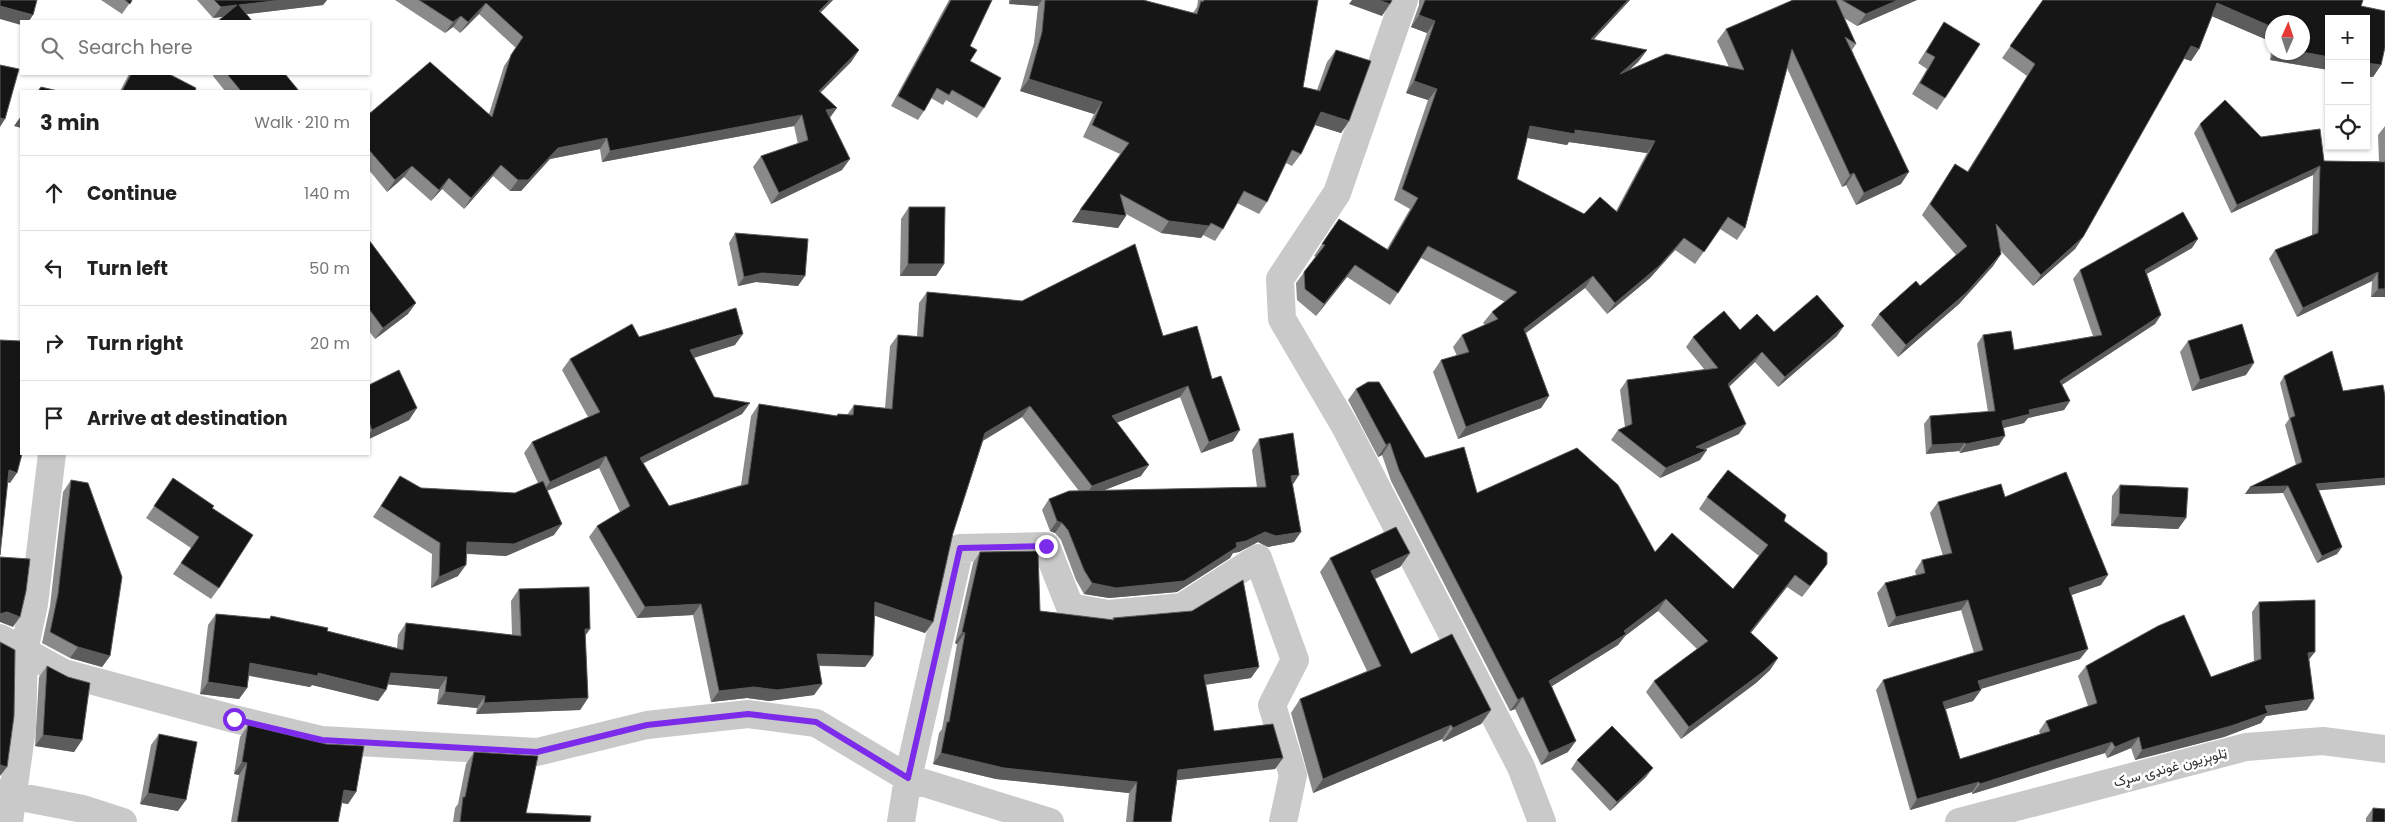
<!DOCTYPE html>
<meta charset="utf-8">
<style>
body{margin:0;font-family:Poppins,Vazirmatn,sans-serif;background:#f6f6f6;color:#222}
.controls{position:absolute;right:15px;top:15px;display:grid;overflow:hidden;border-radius:0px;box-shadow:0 1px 4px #0004}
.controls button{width:45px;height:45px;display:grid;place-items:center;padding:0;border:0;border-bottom:1px solid #e0e0e0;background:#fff;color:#222;font:25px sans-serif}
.compass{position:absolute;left:2265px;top:15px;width:45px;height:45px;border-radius:50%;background:#fff;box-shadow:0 1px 4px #0004;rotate:3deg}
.stop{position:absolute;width:15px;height:15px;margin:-11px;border:4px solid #7d2beb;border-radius:50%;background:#fff}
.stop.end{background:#7d2beb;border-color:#fff;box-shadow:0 1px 5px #0008}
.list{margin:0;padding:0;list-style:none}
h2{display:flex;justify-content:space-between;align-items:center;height:65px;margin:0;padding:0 20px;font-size:21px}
h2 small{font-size:16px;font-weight:400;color:#767676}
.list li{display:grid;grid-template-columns:32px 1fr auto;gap:15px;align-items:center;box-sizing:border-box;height:75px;padding:0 20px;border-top:1px solid #e0e0e0}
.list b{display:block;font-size:19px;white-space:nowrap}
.list em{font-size:16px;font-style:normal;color:#767676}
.icon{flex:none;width:28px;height:28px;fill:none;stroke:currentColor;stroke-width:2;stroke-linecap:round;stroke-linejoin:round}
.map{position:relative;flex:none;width:2385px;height:822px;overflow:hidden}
.search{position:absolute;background:#fff;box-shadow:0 1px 4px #0004;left:20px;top:20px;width:350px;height:55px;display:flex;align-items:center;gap:12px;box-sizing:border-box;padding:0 18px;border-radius:0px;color:#767676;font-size:19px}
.panel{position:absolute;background:#fff;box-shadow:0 1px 4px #0004;left:20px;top:90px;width:350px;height:365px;border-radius:0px}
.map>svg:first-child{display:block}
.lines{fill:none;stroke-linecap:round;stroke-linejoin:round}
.minor{stroke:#c9c9c9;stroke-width:28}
.wall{fill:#8a8a8a;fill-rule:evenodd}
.shaded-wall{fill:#5c5c5c}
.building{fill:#161616;stroke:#5c5c5c;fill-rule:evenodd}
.route{stroke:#7d2beb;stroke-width:6}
.labels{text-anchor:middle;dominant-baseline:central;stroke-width:5;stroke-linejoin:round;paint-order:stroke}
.street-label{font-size:14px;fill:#2f2f2f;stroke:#fff}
</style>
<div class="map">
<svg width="2385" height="822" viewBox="0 0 2385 822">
<rect width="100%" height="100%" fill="#fff"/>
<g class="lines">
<path class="minor" d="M1404,0l-67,193 -57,86 2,40 64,109 175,339 21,55
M0,638l64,35 170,46 88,21 215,12 110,-27 101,-11 68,9 92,55 142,44
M0,793l83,16 40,13
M9,822l13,-94 2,-77 10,-47 18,-150
M901,822l7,-44 52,-230 86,-2 24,61 38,7 74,-7 76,-49 37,102 -23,45 21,70 -10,47
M1959,822l287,-75 77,-6 62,8"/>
</g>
<path class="wall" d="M101,0h31l-10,14z
M197,0h130l-4,5 -110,13z
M395,0h438l-13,13 39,37 -8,12 -31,31 10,25 12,52 -71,34 -18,-37 8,-11 37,-12 -4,-18 -192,36 -2,-13 -50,10 -29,32h-11l-17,-15 -29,33 -22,-20 -11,12 -27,-24 -17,15 -18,-22v-56h120l15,-48 12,-18 -37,-34 -19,19 -7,-6 -8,6z
M949,0h43l-22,46v15l14,47 -7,10 -31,-18 -3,5 -12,-7 -7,13 -6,9 -27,-14z
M1009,0h134l50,13 4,-6 1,-7h120l-15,87 14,3 10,-28 9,-12 13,71 -8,12 -26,-8 -14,29 -9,12 -6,-3 -19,39 -8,12 -22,-11 -14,26 -8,12 -12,-6 -2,3 -40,-5 -35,-19 -8,14 -46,-6 48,-68 -37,-17 11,-23 -74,-23 14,-48 4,-37 -29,-2z
M1419,0h211l-37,40 54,10 -9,12 -9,8 100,-3 -12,-26 9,-12 67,-29h124l-60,26 -13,-8 12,26 -4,6 49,134 -45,21 -10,-20 -4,2 -55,-119 -42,160 -8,12 -17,-11 -25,35 -20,-14 -25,28 -43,36 -22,-26 -60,46 24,62 -8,12 -83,31 -25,-67 8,-12 16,-4 -4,-9 9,-12 23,-10 -2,-2 9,-11 13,-10 -84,-44 -31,47 -43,-28 -31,39 -19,-16 -1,-17 20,-26 -2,-1 17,-26 56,19 23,-40 -16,-9 34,-100 -22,-7 21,-60 -16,-6 8,-22zM1527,138l40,7 2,-3 78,11 -31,58 -32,3 -67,-35z
M2043,0h320l-2,6 24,5v36l-4,18 -8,12 -7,-1v-57h-37v51l-59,-10 2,-17v9h30v-30h-30v20l-60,-26 -13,33 -8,12 -7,-3 -101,179 -8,12 -42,37 -33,-36 1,4 -8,12 -34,38 -61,53 -27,-32 8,-11 37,-33 4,5 36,-31 -34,-40 33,-51 12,8 60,-96 -25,-18z
M1944,22l1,76 -8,12 -25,-16 15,-25 -9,-6z
M129,74h40l26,17h-75z
M214,74h71l14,17h-74l-12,-15z
M2200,124l61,13 63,24h55l-1,-26 7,-9v171h-14l1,-16 -75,36 -28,-58 6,-9 37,-14 1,-61 -82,38 -37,-80z
M909,207l35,57 -8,12h-36l1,-57z
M735,233l63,53 -42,-4 -18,4 -9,-43z
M369,240l39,74 -33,25 -6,-8z
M2192,248l-45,26 14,41 -6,9 -93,61 8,16 -6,9 -36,8 -4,5 -21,5 -4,17 -39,8 -1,-2 -33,3 -2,-30 6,-8 58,-4 -11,-68 6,-9 31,15 79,-14 -20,-57 7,-9z
M927,292l236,44 49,43 21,62 -32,12 -21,-56 -64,26 25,53 -39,15 155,-4 -5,-37 7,-11 34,45 1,58 -26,5 -10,-5 -19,10 -6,1 -3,5 -53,34 -68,6 -25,-4 -8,-14 -15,-40 -6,-7 -5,-2 -8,-21 7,-11 30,-8 -57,-74 -39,24 -30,92 -20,89 -8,11 -51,-18 -1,41 -8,11 -46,-1 3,18 -8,11 -45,6 -22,-3 -36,4 -18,-87 -56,3 -48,-81 8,-11 23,-14 -21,-44 -52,23 7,44 -48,21 -40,-2 -8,22 -27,12 1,-34 -59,-37 27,-41 21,12 94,5 23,-10 -14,-30 8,-11 56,-25 -26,-47 8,-11 69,-22 96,8 -41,13 20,39 36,6 -8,11 -99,49 26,43 72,-21 10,-69 8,-12 77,12 2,-2 9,1 7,-10 31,3 5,-62 8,-11 19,2 2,-34z
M1740,330l97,6 -59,51 -23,-25 -26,25 10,47 -35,16 -4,10 -40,18 -49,-38 7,-10 7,-3 -5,-37 7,-10 77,-11 -18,-22 7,-10z
M2188,341l58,34 -54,16 -12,-39z
M2284,376l34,115 24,56 -5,7 -20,9 -34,-70 -38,1 5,-7 46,-22 -11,-40 4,-6 -9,-36z
M369,385l48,23 -8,12 -40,19z
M1356,389l69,69 52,35 178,59 78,37 26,-33 -60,-47 8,-12 77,24 43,43 -25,33 -15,-10 -36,46 27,25 -8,12 -14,13 -75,56 -35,-47 8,-11 43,-32 -39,-38 -33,25 -7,9 -66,41 16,66 -27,13 -26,-56 -5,2 -119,-230 -9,-26 -4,2 -30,-57z
M173,478l39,30 7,80 -8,11 -38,-25 18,-26 -45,-30z
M71,480l39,176 -8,11 -32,-9 -28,-15 8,-37 13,-114z
M2120,485l66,33 -8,11 -67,-3 1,-30z
M2005,497l96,88 -29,10 8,64 -100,30 1,1 -8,11 -27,8 14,50 80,-25 -1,-3 7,-10 42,-15 -10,-30 8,-10 125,11 43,-16 -2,-49 7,-10 50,59 -2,49 -41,6 -5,7 -37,14 -89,23 -4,-12 -24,10 -2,-5 -133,41v-2l-62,18 -34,-120 7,-10 91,-27 -13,-43 -73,17 -11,-34 8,-10 31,-8 -1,-4 7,-11 21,-4 -13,-43 8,-11z
M980,552l60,59 72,9 1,-2 138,60 -46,7 9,46 69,27 -8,11 -98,11 -6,42h-45l3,-29 -133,-14 -63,-15 6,-31 3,-4 15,-85 -2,-1 18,-80z
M1410,553l-10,14 -25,12 36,75 80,56 -10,14 -38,18 -1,-3 -129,54 -22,-80 9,-14 67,-28 -47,-99 10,-14z
M519,589l71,40 -5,7 3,62 -8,12 -104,4 1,-6 -40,-4 2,-15 -51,-5 -2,6 -8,11 -66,-16 -2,2 -61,-11 -2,12 -8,11 -39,-5 8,-69 8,-11 53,5 2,-3 56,15 70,17 1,-13 8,-12 106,12 -1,-34z
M47,666l35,74 -8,12 -39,-6 4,-69z
M248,725l108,67 -8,12 -6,-1 -4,19h-107l8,-47 -5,-1 6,-37z
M159,734l19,77 -38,-7 11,-59z
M474,752l52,61 64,9h-137l2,-14 3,-4 8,-40z
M1577,760l69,17 -36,34 -39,-42z
M2373,808l12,14h-19v-4z"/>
<path class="shaded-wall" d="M282,0h45l-4,5 -91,11 7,-11z
M830,0h3l-22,22 8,-11z
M1011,0h31l-4,6 -29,-2z
M1352,0h26l12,4 -8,12 -33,-12z
M1628,0h2l-47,51 8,-12z
M1898,0h19l-60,26 9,-12z
M486,3l-7,11 -19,19 8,-11z
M2217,3l55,24v15l-63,-27z
M237,5l-8,11 -16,2 8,-11z
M0,6l33,9 -4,6h-8v4l-21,-6z
M1419,15l16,6 -8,12 -16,-6z
M461,16l-8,11 -8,6 8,-11z
M2191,46l8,3 -8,12 -9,-3z
M859,50l-8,12 -40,40 8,-11z
M1647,50l-9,12 -26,24 8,-12z
M2275,52h27l27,5v13l-59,-10z
M2366,63l15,2 -8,12 -7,-1z
M1029,79l73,23 -8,12 -74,-23z
M1414,81l23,8 -9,11 -22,-7z
M837,108l-8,11 -3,-9z
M1321,112l28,9 -8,12 -29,-9z
M802,115l-8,11 -192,36 8,-11z
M21,116v12l-7,-2z
M0,118l5,1 -5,8z
M1530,126l45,4 80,11 -8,12 -78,-11 -2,3 -45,-8z
M607,138l-7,11 -50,10 -29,32h-11l8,-11 40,-32z
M850,159l-8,11 -71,34 8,-11z
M501,165l-8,11 -29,33 7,-11z
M412,166l-8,11 -17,15 8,-12z
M2320,166l-7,9 -82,38 6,-8z
M1909,172l-8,12 -45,21 8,-12z
M1854,173l-8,12 -4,2 8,-12z
M449,178l-7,11 -11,12 8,-11z
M1080,210l46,6 -8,12 -46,-6z
M1169,221l40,5 -8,12 -40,-5z
M2083,237l-8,12 -42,37 8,-11z
M1684,238l-9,12 -25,28 -43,36 8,-11z
M2198,239l-6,9 -53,30 6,-8z
M2001,254l-8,12 -34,38 -61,53 8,-12z
M908,264h36l-8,12h-36z
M1355,265l-8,12 -31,39 8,-12z
M2378,272l-6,9 -75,36 6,-9z
M762,273l43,3 -7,10 -42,-4 -18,4 6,-9z
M1593,276l-8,12 -70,53 9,-12z
M2378,289h7v8h-14z
M416,303l-8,11 -33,25 8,-11z
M2161,315l-6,9 -101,66 6,-9z
M1844,326l-7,10 -59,51 7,-10z
M743,334l-8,11 -52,16 7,-11z
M1762,352l-7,10 -34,32 7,-10z
M2254,363l-8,12 -54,16 8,-11z
M1188,386l-8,11 -76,31 8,-12z
M1549,396l-8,12 -83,31 8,-12z
M2070,401l-6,9 -36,8 -4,5 -29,7 7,-9 27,-11z
M750,403l-8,11 -110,55 8,-11z
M1030,406l-8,11 -45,27 8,-11z
M417,408l-8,12 -40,19v-4l3,-5z
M1746,424l-7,10 -50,22 7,-9z
M1240,430l-7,11 -32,12 8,-11z
M2005,436l-6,9 -39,8 6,-9z
M1390,443l-8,12 -4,2 8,-12z
M1965,443l-6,8 -33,3 6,-9z
M1707,450l-7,10 -40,18 6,-10z
M606,456l-7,12 -57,25 8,-11z
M1149,465l-8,11 -57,22 8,-12z
M9,470l8,3 -7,10 -9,-2z
M1299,475l-7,11 -1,-10z
M2385,478v7l-74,6 5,-7z
M2288,486l-5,7 -38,1 5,-7z
M2119,514l67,4 -8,11 -67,-3z
M1057,521l5,2 -7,10 -5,-2z
M562,524l-8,11 -48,21 -47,-3 8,-11z
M1265,532h36l-7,10 -26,5 -10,-5 -19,10 -6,1 -3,5 -53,34 -68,6 -25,-4 8,-11 144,-40z
M2342,547l-5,7 -20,9 5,-7z
M1410,553l-10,14 -39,18 10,-14z
M1827,564l-8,11 -17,22 8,-11z
M466,565l-8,11 -27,12 8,-11z
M1795,575l-8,12 -45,57 8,-12z
M2108,575l-7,10 -39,13 7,-10z
M1666,599l-8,12 -33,25 -7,9 -77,48 8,-12 75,-50z
M1968,600l-7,10 -73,17 8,-10z
M875,602l58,20 -8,11 -58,-20z
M701,604l-8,11 -56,3 8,-11z
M7,612l13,5 -7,10 -13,-5v-8z
M585,629h5l-8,11z
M962,632l3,1 -8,11 -2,-1z
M78,647l32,9 -8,11 -32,-9z
M2088,649l-8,10 -109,33 7,-11z
M2315,652l-8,10 1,-9z
M817,654l56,2 -8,11 -55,-2z
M1778,658l-8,12 -14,13 -75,56 8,-12z
M250,663l68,10 68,17 -8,11 -66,-16 -2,2 -68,-13z
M1259,667l-8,11 -55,8 8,-11z
M391,673l56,4 -8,12 -56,-5z
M208,682l39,6 -8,11 -39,-5z
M822,684l-8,11 -45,6 -22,-3 -36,4 8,-11 35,-4z
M1981,690l-8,11 -37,11 7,-10z
M445,692l40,4 -8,12 -40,-4z
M1523,697l-8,12 -5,2 8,-11z
M588,698l-8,12 -104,4 8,-11z
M2314,699l-7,11 -41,6 -5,7 -37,14 -89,23 7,-10 123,-44z
M1491,710l-10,14 -38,18 10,-14z
M1451,725l-9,14 -129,54 10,-14z
M43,735l39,5 -8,12 -39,-6z
M2139,737l-8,11 -24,10 8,-11z
M1576,741l-8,11 -27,13 8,-12z
M2112,742l-7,11 -133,41 8,-10z
M941,753l196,29 -8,11 -133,-14 -63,-15z
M1283,758l-8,11 -105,12 8,-11z
M242,762l5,1 -8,12 -5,-1z
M0,765l7,2 -7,9z
M1653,768l-7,9 -36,34 7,-9z
M1979,782l-7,10 -62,18 7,-11z
M344,790l12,2 -8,12 -12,-2z
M148,793l38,7 -8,11 -38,-7z"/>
<path class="building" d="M0,0h37l-4,15 -33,-9z
M125,0h7l-2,4z
M214,0h68l-43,5 13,16h-34l19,-16 -16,2z
M419,0h411l-11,11 40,39 -40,41 18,17 -11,2 24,49 -71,34 -18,-37 47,-16 -6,-25 -192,36 -3,-13 -49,10 -30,32h-10l-17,-15 -30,33 -22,-20 -10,12 -27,-24 -17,14 -26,-30v-36l61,-52 62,55 19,-62 12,-18 -37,-34 -18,19 -7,-6 -8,6z
M951,0h41l-22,46 7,4 -7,11 31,17 -17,30 -32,-18 -3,5 -12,-7 -13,23 -26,-15z
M1045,0h98l54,14 4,-13 2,1 1,-2h114l-15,87 17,4 16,-41 35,11 -22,60 -28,-9 -20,42 -9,-4 -25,52 -23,-11 -21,38 -12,-6 -2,3 -40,-5 -49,-27 6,22 -46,-6 49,-67 -37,-18 10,-23 -73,-23 13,-47z
M1378,0h14l-2,4z
M1425,0h203l-37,39 56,11 -27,24 46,-20 78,16 -18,-41 67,-29h43l20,44 -11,-7 64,135 -45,21 -10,-20 -4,2 -58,-126 -47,179 -17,-11 -24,35 -20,-14 -25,28 -44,37 -22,-27 -69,53 25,67 -83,31 -25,-67 28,-8 -7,-17 36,-16 -6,-7 25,-20 -89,-46 -30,47 -43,-28 -31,39 -19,-15 -1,-17 21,-27 -3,-1 17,-25 49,31 30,-52 -16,-9 35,-100 -23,-8 21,-60 -16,-6zM1530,126l45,8v-4l80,11 -38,71 -17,-15 -16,17 -67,-35z
M1842,0h56l-32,14z
M2043,0h320l-2,6 24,5v36l-4,18 -15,-2v-44h-37v38l-27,-5v-30h-30v5l-55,-24 -18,46 -8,-3 -108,191 -42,38 -45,-51 5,30 -34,38 -61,53 -27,-31 37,-33 4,5 47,-40 -37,-42 25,-40 13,8 67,-108 -25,-18z
M1944,22l36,22 -35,54 -25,-15 15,-26 -9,-5z
M0,65l19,4 -14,50 -5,-1z
M131,74h38l27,14 -1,3h-73z
M227,74h58l14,17h-58z
M41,87l17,4h-20z
M2225,100l36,37 59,-8 4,32 61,1v127h-7v-17l-75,36 -28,-58 43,-17 2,-67 -83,39 -37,-81z
M909,207h36l-1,57h-36z
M2183,212l15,27 -53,31 16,45 -101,66 10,20 -41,9 1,4 -28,7 3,15 -39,8 -1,-1 -33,2 -2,-29 65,-5 -12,-76 28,-4 3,19 88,-15 -22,-65z
M735,233l73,6 -3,37 -43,-3 -18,4z
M369,240l47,63 -33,25 -14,-19z
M1135,244l28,92 34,-10 15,53 9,-3 19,54 -31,12 -21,-56 -76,30 37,49 -57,21 -62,-80 -45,27 -32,100 -20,89 -58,-20 -2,54 -56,-2 5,30 -45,6 -23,-3 -35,4 -18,-87 -56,3 -48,-81 33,-20 -24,-50 -56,26 -18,-40 68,-30 -30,-53 62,-35 7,13 97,-29 7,26 -53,16 24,47 36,6 -110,55 29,48 79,-22 11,-80 78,12 1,-2 15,1 1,-10 38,4 6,-74 25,2 4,-45 95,9z
M1817,295l27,31 -59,51 -23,-25 -34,32 18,40 -50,23 11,3 -41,18 -48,-38 14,-6 -5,-44 91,-12 -25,-31 31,-26 16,19 17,-16 17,18z
M2242,324l12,39 -54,17 -12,-39z
M0,340l21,1v113h1l-5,19 -8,-3 -9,85z
M2332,351l11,40 40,-6 2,11v82l-69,6 26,63 -20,9 -34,-70 -38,1 52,-25 -12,-44 5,-2 -11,-40z
M399,370l18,38 -45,22 -3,-8v-37z
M1368,382h11l46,76 39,-11 13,46 100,-45 41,37 37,67 17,-19 61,56 35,-44 -61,-48 21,-27 58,45 -2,6 43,32v11l-17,22 -15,-11 -45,57 28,26 -14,13 -75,56 -35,-46 54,-40 -42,-42 -42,32 2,3 -77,47 27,60 -27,12 -26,-56 -5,3 -119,-230 -9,-27 -4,2 -30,-56z
M1293,433l6,42 -8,1 10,56 -25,4 -11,-4 -19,9 -10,2 1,4 -53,34 -68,7 -24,-5 -8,-13 -16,-40 -6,-7 -5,-2 -8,-22 20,-8 197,-4 -7,-48z
M2066,472l42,103 -39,13 19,61 -110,32 3,9 -38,12 17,57 90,-28 -4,-10 51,-18 -11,-37 72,-40 26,-11 27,62 50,-18 -2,-57 56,-2v52l-7,1 6,46 -49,7 3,7 -37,13 -89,24 -3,-13 -24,10 -3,-5 -132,42 -1,-2 -62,17 -34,-119 100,-30 -15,-50 -72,17 -11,-34 40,-10 -3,-13 30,-7 -14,-51 63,-18 4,13z
M400,476l21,12 94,5 28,-12 19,43 -48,20 -47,-2 -1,23 -27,12 1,-34 -59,-37z
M173,478l41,28 -2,2 41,27 -34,53 -38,-25 18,-26 -45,-31z
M71,480l17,3 34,94 -12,79 -32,-9 -28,-15 8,-38z
M2120,485l68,3 -2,30 -67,-4z
M1396,527l14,26 -39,18 40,83 41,-20 39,76 -38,18 -2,-3 -128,54 -23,-80 81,-33 -51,-108z
M1038,551l2,60 74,9 -1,-2 79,-7 51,-31 16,87 -55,8 10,56 59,-7 10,34 -105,12 -7,52h-38l4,-40 -133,-14 -63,-15 6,-31h2l16,-89 -3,-1 18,-80z
M0,557l30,2 -4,32 -6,26 -13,-5 -7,2z
M589,587l1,42h-5l3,69 -104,5 1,-7 -40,-4 2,-15 -56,-4 -5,17 -68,-17v3l-68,-13 -3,25 -39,-6 8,-68 54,5 1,-3 57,12 -1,3 76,19 3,-27 115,13 -2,-47z
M0,642l15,8 -1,66 -7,51 -7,-2z
M47,666l21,11 22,6 -8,57 -39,-5z
M248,725l78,19 38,2 -8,46 -12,-2 -6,32h-101l10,-59 -5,-1z
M1612,726l41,42 -36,34 -40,-42z
M159,734l38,8 -11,58 -38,-7z
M474,752l64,4 -12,57 65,3 -1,6h-130l3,-25h2z
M2373,808l12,1v13h-13z"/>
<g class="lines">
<path class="route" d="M234,719l88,21 215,12 110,-27 101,-11 68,8 92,56 52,-230 86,-2"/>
</g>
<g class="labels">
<g class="street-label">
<text transform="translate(2170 767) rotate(-15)">ټلوېزيون غونډۍ سړک</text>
</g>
</g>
</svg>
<div class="controls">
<button>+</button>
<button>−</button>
<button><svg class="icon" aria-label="locate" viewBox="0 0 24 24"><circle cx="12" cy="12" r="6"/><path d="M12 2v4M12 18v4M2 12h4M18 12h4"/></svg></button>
</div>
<svg class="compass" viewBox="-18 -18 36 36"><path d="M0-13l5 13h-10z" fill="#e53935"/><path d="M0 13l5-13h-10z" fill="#767676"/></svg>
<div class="stop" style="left:234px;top:719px"></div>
<div class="stop end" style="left:1046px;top:546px"></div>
<div class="search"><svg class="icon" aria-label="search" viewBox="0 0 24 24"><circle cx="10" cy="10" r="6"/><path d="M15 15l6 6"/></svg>Search here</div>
<section class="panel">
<h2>3 min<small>Walk · 210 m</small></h2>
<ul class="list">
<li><svg class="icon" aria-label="ahead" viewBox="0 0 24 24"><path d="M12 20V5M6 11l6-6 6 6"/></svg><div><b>Continue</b></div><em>140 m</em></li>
<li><svg class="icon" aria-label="left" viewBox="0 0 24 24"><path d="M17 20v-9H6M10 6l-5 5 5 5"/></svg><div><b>Turn left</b></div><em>50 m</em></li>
<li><svg class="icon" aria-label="right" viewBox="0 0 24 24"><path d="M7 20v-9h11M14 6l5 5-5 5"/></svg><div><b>Turn right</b></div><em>20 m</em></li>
<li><svg class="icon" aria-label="arrive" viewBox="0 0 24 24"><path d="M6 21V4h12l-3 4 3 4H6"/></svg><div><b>Arrive at destination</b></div></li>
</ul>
</section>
</div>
